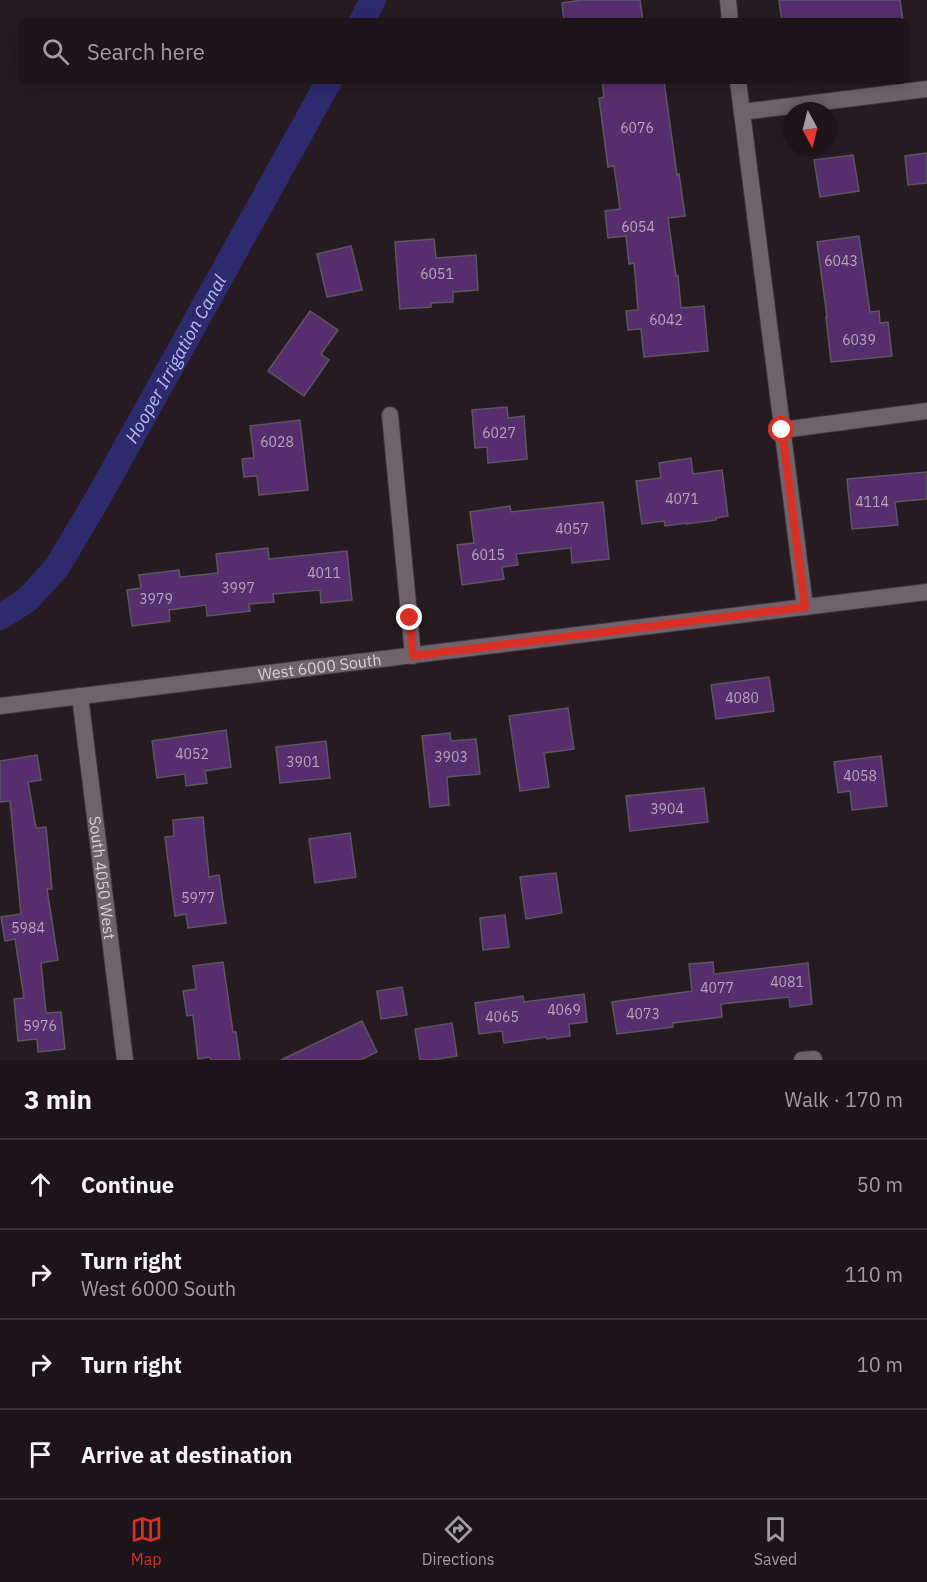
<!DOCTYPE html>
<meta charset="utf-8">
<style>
body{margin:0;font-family:"IBM Plex Sans",sans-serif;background:#2a2127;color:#f1f3f6}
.compass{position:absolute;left:783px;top:102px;width:54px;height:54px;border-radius:50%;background:#1d141a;box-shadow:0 3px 15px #0003;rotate:173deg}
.stop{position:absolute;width:18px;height:18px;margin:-14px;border:4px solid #d93025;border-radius:50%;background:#fff}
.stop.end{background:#d93025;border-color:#fff;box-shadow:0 2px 6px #0008}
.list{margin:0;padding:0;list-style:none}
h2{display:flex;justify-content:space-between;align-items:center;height:78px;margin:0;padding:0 24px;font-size:26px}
h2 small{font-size:20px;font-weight:400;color:#a09ea2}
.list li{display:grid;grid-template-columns:39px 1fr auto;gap:18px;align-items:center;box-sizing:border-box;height:90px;padding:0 24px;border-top:2px solid #3b3339}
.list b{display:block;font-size:22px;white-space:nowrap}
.list p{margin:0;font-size:20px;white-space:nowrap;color:#a09ea2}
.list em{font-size:20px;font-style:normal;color:#a09ea2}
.icon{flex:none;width:33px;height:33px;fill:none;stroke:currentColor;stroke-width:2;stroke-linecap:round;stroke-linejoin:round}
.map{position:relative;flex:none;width:927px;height:1060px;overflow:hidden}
.search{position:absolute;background:#1d141a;box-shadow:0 3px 15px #0003;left:18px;right:18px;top:18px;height:66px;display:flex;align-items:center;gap:15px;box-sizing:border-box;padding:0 21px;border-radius:9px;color:#a09ea2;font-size:22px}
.sheet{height:438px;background:#1d141a}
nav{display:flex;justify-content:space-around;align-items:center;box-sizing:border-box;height:84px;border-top:2px solid #3b3339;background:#1d141a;font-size:16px;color:#a09ea2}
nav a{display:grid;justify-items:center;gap:3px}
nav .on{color:#d93025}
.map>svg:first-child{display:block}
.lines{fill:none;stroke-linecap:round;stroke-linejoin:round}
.canal{stroke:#2d2b6d;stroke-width:26}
.building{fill:#572e6d;stroke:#5d5662;stroke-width:1.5}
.minor-casing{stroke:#40363b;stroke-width:18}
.tertiary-casing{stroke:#40363b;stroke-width:18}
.minor{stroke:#70626a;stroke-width:16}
.tertiary{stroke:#70626a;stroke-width:16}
.route{stroke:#d93025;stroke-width:8}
.labels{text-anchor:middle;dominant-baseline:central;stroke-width:4.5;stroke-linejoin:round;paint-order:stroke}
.number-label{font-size:14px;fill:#b7a7ba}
.street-label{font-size:16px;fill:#d7cfd3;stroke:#1d1219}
.water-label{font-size:18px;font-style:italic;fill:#b7bdf9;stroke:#1d1219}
</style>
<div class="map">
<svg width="927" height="1060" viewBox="0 0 927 1060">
<rect width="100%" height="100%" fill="#271b22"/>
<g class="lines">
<g class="canal">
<path d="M362,21l11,-21"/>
<path id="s1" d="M0,617l27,-17 30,-33 41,-69 231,-417"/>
</g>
</g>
<path class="building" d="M582,0h58l3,21h-79l-2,-18z
M779,0h121l3,21h-121z
M602,81h62l13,94 2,-1 6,42 -17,2 8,58h2l3,32 23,-2 4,45 -64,6 -3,-28 -13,1 -2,-19 12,-1 -4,-47 -5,1 -3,-28 -18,2 -3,-27 15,-2 -6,-43 -6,1 -9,-69 5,-1z
M927,153v30l-19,2 -3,-29z
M853,155l6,36 -39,6 -6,-37z
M859,236l11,76 9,-1 1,12 8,-1 4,34 -61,6 -5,-45h1l-10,-75z
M434,239l2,19 40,-3 2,35 -25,2v10l-22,1v4l-31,2 -5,-67z
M351,246l11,44 -35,7 -10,-43z
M310,311l28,19 -17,24 8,6 -25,36 -36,-25z
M507,407l1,11 16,-2 3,43 -39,4 -1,-16 -12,1 -3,-38z
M300,420l8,70 -49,5 -2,-19 -13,1 -2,-18 12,-1 -4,-32z
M691,458l2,16 29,-4 6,46 -12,2v2l-30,4v-1l-21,3 -1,-5 -22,3 -6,-43 25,-3 -2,-15z
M927,472v27l-32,3 3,23 -46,4 -5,-50z
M603,502l6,57 -37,4 -1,-15 -55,6 2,11 -16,2 2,12 -42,6 -5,-40 17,-2 -4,-31 40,-6 1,6z
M268,548l1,11 78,-8 5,49 -31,3 -1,-13 -47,4 1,8 -25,2 1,7 -43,5 -1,-11 -37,5 1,11 -38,5 -5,-36 14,-2 -2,-13 40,-5 1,7 38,-4 -2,-19z
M769,677l5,34 -58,8 -5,-34z
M568,708l6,41 -30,4 5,34 -29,4 -11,-75z
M226,730l5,37 -26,4 2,12 -21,3 -1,-12 -28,4 -5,-37z
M450,733l1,8 25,-2 4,35 -33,3 2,28 -19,2 -8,-71z
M326,741l4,37 -50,5 -4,-36z
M37,755l4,25 -13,2 8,46 10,-1 6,62h-5l11,71 -17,3 5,50 15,-1 4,37 -27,3 -1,-13 -19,2 -4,-42 10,-1 -9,-59 -10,2 -4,-24 20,-3 -11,-113 -10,1v-41z
M881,756l6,50 -35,4 -2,-19 -12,2 -4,-31z
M704,788l4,34 -78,9 -4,-35z
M203,817l6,60 10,-2 7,48 -38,5 -2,-14 -11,2 -10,-79 9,-1 -1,-16z
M350,833l6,44 -41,6 -6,-44z
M556,873l6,40 -36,6 -6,-42z
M505,915l4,32 -26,3 -3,-32z
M223,962l10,70h3l4,28h-29l-1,-3 -12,2 -5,-44 -6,1 -4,-25 13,-2 -3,-23z
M713,962l1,12 94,-11 4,41 -22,3 -1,-10 -68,7 1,13 -49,6v4l-56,7 -5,-32 80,-11 -3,-27z
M402,987l5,28 -26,4 -4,-28z
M584,994l3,28 -18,2 1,12 -23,3 -1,-2 -42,6 -2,-12 -23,3 -4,-31 48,-7 1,6z
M362,1021l15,31 -17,8h-79z
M452,1023l5,33 -25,4h-12l-5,-31z"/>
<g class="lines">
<defs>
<g id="minor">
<path d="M728,0l2,21"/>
<path d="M738,81l67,526"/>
<path d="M742,112l185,-23"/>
<path d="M390,415l23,241"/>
<path d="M782,430l145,-19"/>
<path id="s2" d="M80,696l45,364"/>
<path d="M802,1060l12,-1"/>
</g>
<g id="tertiary">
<path id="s3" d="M0,706l927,-114"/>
</g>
</defs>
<use href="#minor" class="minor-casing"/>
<use href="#tertiary" class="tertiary-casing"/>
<use href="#minor" class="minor"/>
<use href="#tertiary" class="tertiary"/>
</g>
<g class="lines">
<path class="route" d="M410,618l3,38 392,-49 -23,-177"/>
</g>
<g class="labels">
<g class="number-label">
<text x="637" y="128">6076</text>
<text x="638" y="227">6054</text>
<text x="841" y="261">6043</text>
<text x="437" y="274">6051</text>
<text x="666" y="320">6042</text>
<text x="859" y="340">6039</text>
<text x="499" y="433">6027</text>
<text x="277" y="442">6028</text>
<text x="682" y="499">4071</text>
<text x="872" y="502">4114</text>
<text x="572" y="529">4057</text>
<text x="488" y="555">6015</text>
<text x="324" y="573">4011</text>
<text x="238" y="588">3997</text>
<text x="156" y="599">3979</text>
<text x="742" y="698">4080</text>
<text x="192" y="754">4052</text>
<text x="451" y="757">3903</text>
<text x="303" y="762">3901</text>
<text x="860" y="776">4058</text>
<text x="667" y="809">3904</text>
<text x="198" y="898">5977</text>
<text x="28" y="928">5984</text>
<text x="787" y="982">4081</text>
<text x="717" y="988">4077</text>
<text x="564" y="1010">4069</text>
<text x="643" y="1014">4073</text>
<text x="502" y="1017">4065</text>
<text x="40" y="1026">5976</text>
</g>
<g class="street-label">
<text stroke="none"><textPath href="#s3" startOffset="322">West 6000 South</textPath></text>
<text stroke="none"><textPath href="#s2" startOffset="183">South 4050 West</textPath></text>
</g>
<g class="water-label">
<text stroke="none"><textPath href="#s1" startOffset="316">Hooper Irrigation Canal</textPath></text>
</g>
</g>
</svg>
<svg class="compass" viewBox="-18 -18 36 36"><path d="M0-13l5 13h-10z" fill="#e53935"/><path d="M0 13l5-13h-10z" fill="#a09ea2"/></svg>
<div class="stop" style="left:782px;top:430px"></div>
<div class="stop end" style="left:410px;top:618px"></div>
<div class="search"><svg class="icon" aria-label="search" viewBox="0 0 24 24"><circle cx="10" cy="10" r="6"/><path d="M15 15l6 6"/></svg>Search here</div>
</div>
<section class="sheet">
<h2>3 min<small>Walk · 170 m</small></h2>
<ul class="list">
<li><svg class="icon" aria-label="ahead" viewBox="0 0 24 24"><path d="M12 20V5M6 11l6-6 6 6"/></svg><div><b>Continue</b></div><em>50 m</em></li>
<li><svg class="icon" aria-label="right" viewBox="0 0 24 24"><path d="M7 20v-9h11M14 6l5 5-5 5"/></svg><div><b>Turn right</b><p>West 6000 South</p></div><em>110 m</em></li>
<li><svg class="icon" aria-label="right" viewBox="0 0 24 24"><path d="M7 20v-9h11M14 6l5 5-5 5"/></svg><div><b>Turn right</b></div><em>10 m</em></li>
<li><svg class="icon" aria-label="arrive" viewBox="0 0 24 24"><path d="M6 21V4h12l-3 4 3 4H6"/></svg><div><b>Arrive at destination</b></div></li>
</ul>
</section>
<nav>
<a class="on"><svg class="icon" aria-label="map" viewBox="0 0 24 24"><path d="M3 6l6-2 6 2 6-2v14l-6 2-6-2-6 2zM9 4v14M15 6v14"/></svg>Map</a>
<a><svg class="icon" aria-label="directions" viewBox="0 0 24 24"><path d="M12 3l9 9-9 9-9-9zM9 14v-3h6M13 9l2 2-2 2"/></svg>Directions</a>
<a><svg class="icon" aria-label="saved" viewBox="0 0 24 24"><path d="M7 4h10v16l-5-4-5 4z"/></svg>Saved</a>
</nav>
